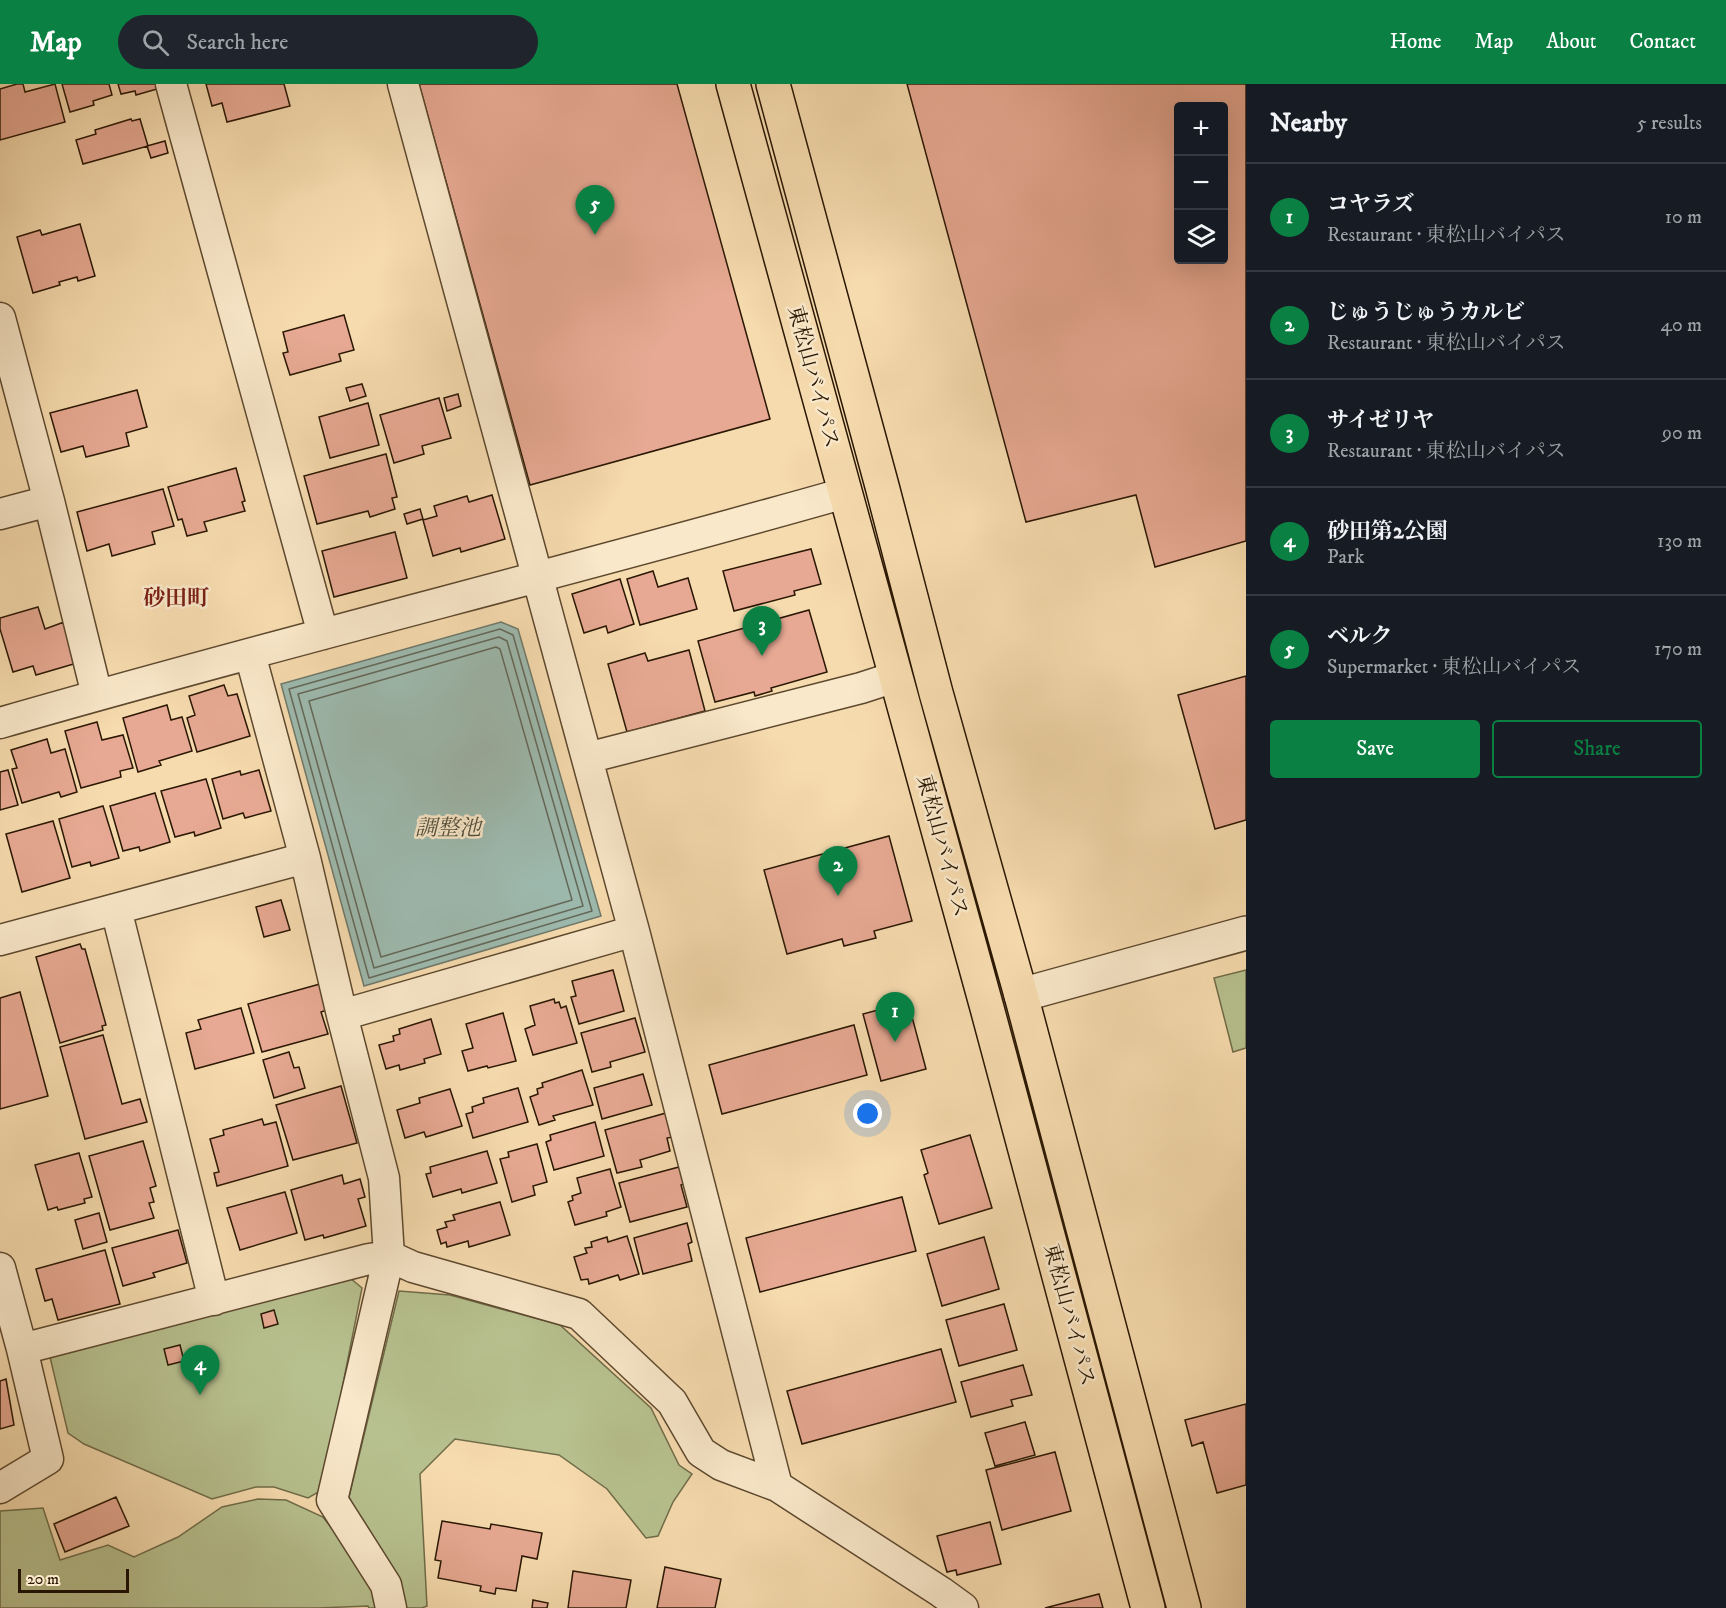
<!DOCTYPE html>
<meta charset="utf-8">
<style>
body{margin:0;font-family:"IM FELL DW Pica","Noto Serif JP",serif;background:#20242c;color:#f1f3f6}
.controls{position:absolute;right:18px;top:18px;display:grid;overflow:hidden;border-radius:6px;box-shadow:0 6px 24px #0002}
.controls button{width:54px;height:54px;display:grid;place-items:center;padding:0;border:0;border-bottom:2px solid #363941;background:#171b24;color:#f1f3f6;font:30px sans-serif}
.scale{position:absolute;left:18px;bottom:15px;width:111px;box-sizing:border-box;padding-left:6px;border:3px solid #2a1703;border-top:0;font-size:16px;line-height:21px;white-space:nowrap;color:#2a1703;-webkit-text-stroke:4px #f9e8ca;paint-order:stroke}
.you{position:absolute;left:868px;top:1030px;width:21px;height:21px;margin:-15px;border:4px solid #fff;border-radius:50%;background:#1a73e8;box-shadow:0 0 0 9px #1a73e833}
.badge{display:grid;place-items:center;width:39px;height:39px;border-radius:50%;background:#0b8043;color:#fff;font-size:20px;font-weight:700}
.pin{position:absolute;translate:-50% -50px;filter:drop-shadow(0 2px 3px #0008)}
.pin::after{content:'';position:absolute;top:32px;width:21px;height:18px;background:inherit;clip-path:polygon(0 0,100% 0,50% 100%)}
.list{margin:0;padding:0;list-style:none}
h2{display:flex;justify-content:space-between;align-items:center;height:78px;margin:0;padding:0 24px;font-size:26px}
h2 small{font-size:20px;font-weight:400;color:#9ea1a6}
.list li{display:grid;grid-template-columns:39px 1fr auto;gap:18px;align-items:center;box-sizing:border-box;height:108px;padding:0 24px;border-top:2px solid #363941}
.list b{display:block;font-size:22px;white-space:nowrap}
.list p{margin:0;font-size:20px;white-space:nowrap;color:#9ea1a6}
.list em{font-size:20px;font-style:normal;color:#9ea1a6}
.actions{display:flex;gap:12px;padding:18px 24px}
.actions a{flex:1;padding:14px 0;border:2px solid #0b8043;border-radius:6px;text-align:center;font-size:21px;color:#0b8043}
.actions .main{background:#0b8043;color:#fff}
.icon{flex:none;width:33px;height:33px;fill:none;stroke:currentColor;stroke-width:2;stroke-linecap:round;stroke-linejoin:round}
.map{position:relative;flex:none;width:1246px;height:1524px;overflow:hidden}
header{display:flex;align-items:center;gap:36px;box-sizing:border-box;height:84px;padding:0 30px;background:#0b8043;color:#fff}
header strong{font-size:28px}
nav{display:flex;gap:33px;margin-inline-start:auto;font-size:21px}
.search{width:420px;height:54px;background:#20242c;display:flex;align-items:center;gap:15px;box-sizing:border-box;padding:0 21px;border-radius:33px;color:#9ea1a6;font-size:22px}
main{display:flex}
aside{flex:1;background:#171b24}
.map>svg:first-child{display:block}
.green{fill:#b7c18f;stroke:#706c49;stroke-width:1.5}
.water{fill:#9dbaaf;stroke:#6f796a;stroke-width:1.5}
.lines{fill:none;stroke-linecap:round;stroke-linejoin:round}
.shore{stroke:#646859;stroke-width:1.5}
.building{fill:#e7a993;stroke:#2a1703;stroke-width:1.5;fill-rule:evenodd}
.minor-casing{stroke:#5d482e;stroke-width:33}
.tertiary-casing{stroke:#5d482e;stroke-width:36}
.trunk-casing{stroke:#2a1703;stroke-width:36}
.minor{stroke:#f9e8ca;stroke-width:30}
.tertiary{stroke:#f9e8ca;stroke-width:33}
.trunk{stroke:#f6dbae;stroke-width:33}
.labels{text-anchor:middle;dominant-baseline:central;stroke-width:5;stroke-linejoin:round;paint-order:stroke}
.street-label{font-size:21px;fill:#2a1703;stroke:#f9e8ca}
.neighbourhood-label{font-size:22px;font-weight:bold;fill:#7a1f14;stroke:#f9e8ca}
.water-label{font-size:22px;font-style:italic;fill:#52503f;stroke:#f9e8ca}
</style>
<header>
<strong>Map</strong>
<div class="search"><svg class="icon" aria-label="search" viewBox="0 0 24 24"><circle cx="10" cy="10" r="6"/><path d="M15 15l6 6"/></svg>Search here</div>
<nav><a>Home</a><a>Map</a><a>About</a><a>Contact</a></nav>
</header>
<main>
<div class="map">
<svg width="1246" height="1524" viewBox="0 0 1246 1524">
<rect width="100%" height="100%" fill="#f6dbae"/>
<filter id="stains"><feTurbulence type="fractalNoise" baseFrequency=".00333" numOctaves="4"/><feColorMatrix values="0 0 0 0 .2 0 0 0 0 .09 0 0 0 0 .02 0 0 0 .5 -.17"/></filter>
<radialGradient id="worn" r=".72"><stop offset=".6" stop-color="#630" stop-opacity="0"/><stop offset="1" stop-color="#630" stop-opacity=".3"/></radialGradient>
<path class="green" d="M1246,886v78l-13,4 -19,-74z
M349,1193l13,11 -40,202 -14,8 -34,-11h-18l-44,12 -128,-55 -16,-11 -18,-76z
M399,1207l51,4 110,30 91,83 28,57 13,9 -19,28 -15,34 -12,2 -39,-49 -48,-34 -104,-16 -35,35 7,132 -5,2h-18l-8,-27 -47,-84z
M258,1415l28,1 37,17 56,72 3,19h-13l-1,-2 -50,2h-318v-97l43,-3 17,52 48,-15 26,12 44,-20 44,-30z"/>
<path class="water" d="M501,538l17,7 83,287 -237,70 -83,-302z"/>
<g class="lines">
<path class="shore" d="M500,545l13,6 79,276 -223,67 -80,-289z
M499,553l8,4 76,265 -209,62 -76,-274z
M496,563l4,2 72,251 -191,57 -72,-256z"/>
</g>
<path class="building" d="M17,0h6l2,8 30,-8 10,38 -65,18v-51z
M62,0h47l3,11 -19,6 1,4 -24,7z
M118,0h38l1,5 -21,6 -1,-4 -14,3z
M206,0h78l6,22 -63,16 -5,-19 -10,3z
M419,0h258l93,335 -240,66z
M907,0h339v457l-91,26 -19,-72 -110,27zM1178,22h46v154h-46z
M131,35l1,2 8,-2 8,27 -65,18 -7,-24 20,-6 -1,-4z
M165,57l3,12 -17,5 -4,-12z
M80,140l15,52 -17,5 -1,-4 -18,5 1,3 -27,8 -16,-56 23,-7 2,5z
M344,231l10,35 -15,4 2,7 -51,14 -7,-22 5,-1 -5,-20z
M362,300l4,12 -16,5 -4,-13z
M137,306l10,37 -21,6 3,13 -43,11 -3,-11 -22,6 -11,-39z
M458,310l3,12 -14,5 -3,-13z
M439,314l12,40 -29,8 2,8 -30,9 -14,-48z
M368,319l11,42 -49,13 -11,-41z
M386,370l11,43 -5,1 3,11 -25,8 -2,-6 -51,13 -13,-48z
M236,384l9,33 -3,1 3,9 -41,11 3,9 -20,5 -5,-17 -4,1 -10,-33z
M163,405l11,37 -22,6 3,12 -43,12 -3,-12 -22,7 -10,-39z
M492,411l13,44 -44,13 -1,-4 -27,8 -10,-36 14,-4 -3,-10 33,-10 2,6z
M420,425l3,10 -16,5 -3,-10z
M395,448l12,46 -73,19 -12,-46z
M811,465l10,35 -27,7 1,4 -61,16 -11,-40z
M653,487l5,16 30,-9 9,31 -57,16 -13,-46z
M620,495l14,45 -26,9 -2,-7 -22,7 -12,-39z
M38,523l7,22 19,-7 13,41 -41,12 -3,-9 -20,6 -13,-43v-11z
M809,526l18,62 -56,16 1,3 -17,5 -1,-4 -39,10 -17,-61z
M689,566l16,61 -78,21 -19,-68 37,-11 3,8z
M1246,592v144l-31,9 -37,-134z
M224,601l4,11 9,-2 13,42 -53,16 -10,-34 8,-3 -6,-19z
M167,621l4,15 11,-3 10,34 -33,10 2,4 -23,7 -15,-54z
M97,638l5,18 21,-5 10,33 -13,3 1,6 -40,11 -16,-57z
M47,655l4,14 14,-4 12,43 -16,5 -2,-5 -37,11 -10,-34 5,-1 -6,-18z
M8,686l10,35 -18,5v-38z
M259,686l12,41 -26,7 -2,-5 -20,6 -11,-40 28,-8 1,4z
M206,695l15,49 -26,8 -1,-4 -19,5 -14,-46z
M155,709l15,49 -30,9 -1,-4 -16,4 -13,-45z
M103,722l16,52 -28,8 -1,-4 -18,5 -13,-48z
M53,737l17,57 -48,14 -16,-58z
M889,752l23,85 -38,10 2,7 -32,8 -2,-7 -55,15 -23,-84z
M281,816l9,30 -26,7 -8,-30z
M80,860l2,5h3l21,76 -4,1 1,4 -43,13 -24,-86z
M613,886l11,41 -45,13 -8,-27 5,-1 -4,-15z
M320,900l7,26 -6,2 7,22 -66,18 -14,-48z
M20,908l28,104 -48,13v-111z
M554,915l1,4 4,-1 2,6 5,-2 11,37 -44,12 -8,-26 10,-4 -5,-19z
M908,918l18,67 -45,12 -18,-67z
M241,924l13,45 -59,16 -9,-36 15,-4 -3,-9z
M503,929l13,48 -28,7 -1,-2 -19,5 -6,-20 11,-3 -7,-24z
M635,934l10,34 -35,10 1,5 -19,5 -11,-39z
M431,935l10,35 -17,5 1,4 -25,7 -1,-5 -13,4 -7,-24 15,-4 -1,-5 7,-2 -1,-5z
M854,941l13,50 -145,39 -13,-49z
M103,951l19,69 18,-5 7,23 -62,17 -25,-92z
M289,968l5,16 5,-1 6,21 -31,10 -11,-38z
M582,986l11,35 -40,11 2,4 -16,5 -9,-28 8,-3 -1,-5 6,-2 -1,-4z
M643,990l9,31 -50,14 -8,-31z
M341,1002l16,57 -64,17 -17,-55z
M518,1004l10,34 -55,16 -7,-24 7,-2 -1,-5 12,-4 -1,-5z
M450,1005l12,37 -36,11 -2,-5 -19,6 -8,-28 23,-7 -1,-5z
M666,1029l7,24 -6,1 3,13 -30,9 2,7 -25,6 -12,-43z
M262,1035l2,6 12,-3 12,44 -71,20 -3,-13 5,-1 -9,-33 14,-4 -1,-5z
M595,1038l9,34 -50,14 -8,-28 5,-2 -1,-5z
M970,1051l22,73 -53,16 -15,-49 4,-2 -7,-23z
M143,1057l13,45 -6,2 4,14 -5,1 5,15 -44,12 -21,-74z
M537,1060l10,38 -14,4 2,9 -23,7 -12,-43 9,-2 -1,-5z
M487,1067l10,32 -35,10 -1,-4 -28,8 -7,-23 5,-1 -1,-6z
M79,1069l13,44 -8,2 1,4 -27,7 -1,-3 -9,3 -13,-45z
M679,1083l5,17 -3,1 6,22 -57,15 -11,-39z
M610,1085l11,38 -15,5 1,4 -32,9 -7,-23 5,-2 -1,-4 9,-3 -4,-15z
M342,1091l2,9 16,-5 5,18 -7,2 8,27 -42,12 -1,-3 -18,5 -14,-50z
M285,1108l12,41 -57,17 -13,-42z
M902,1113l14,54 -156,41 -14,-54z
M500,1118l10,33 -41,12 -1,-6 -21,6 -1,-5 -5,2 -4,-14 10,-3 -2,-5 10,-2 -2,-5z
M99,1129l8,29 -24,7 -8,-29z
M687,1139l5,19 -4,2 4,17 -49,13 -9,-36z
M178,1146l9,33 -34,10 2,4 -32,9 -11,-38z
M627,1152l12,38 -19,6 -2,-5 -29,9 -1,-5 -7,1 -7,-23 13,-4 -2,-5 7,-1 -1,-5 16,-5 1,5z
M984,1153l15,52 -57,17 -15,-52z
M105,1166l15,54 -62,16 -6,-21 -7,2 -9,-32z
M1004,1220l13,46 -58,16 -13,-46z
M274,1226l4,14 -14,4 -3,-14z
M180,1261l4,16 -16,4 -4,-16z
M941,1265l15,53 -154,42 -15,-53z
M1023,1281l9,30 -21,5 2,6 -42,11 -10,-35z
M6,1295l8,46 -14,4v-48z
M1246,1320v81l-29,8 -14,-51 -11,4 -7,-26z
M1025,1338l10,33 -40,11 -10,-33z
M1055,1368l16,59 -69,19 -16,-60z
M116,1413l13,29 -64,26 -11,-28z
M442,1437l48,8 1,-5 51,9 -5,26 -15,-3 -6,35 -20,-3 -1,6 -15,-3 1,-5 -43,-8 3,-17 -6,-1z
M990,1438l11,42 -44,11 -1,-5 -9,2 -10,-36z
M665,1483l56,12 -6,29h-58z
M573,1487l58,9 -5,28h-58z
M1099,1510l4,14h-58z
M533,1516l15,3 -1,5h-15z"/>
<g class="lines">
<defs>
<path id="minor" d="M171,0l152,550
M403,0l231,847 143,555
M0,234l49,183 48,194
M0,430l49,-13
M250,570l55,204 37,157 42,163 5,78 -57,244 54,85 5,23
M0,639c280,-81 564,-150 845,-230
M587,674l274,-70 34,-11
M116,825l98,391
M0,856l305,-82
M342,931l292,-84
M0,1184l22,81 26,110 -48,29
M22,1265l347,-90 20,-3 24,11 166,47 93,88 29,50 20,13 56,21 164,106 22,16"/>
<path id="tertiary" d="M1021,911l225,-62"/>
<path id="trunk" d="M733,0l254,924 161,600
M773,0l109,402 54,207 85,302 163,613"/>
</defs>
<use href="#minor" class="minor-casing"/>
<use href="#tertiary" class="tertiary-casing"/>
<use href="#trunk" class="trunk-casing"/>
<use href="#minor" class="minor"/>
<use href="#tertiary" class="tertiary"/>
<use href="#trunk" class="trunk"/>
</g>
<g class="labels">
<g class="street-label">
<text transform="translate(813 293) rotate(75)">東松山バイパス</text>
<text transform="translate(942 762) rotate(75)">東松山バイパス</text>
<text transform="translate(1069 1231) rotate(75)">東松山バイパス</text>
</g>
<g class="neighbourhood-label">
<text x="176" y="514">砂田町</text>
</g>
<g class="water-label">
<text x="448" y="744">調整池</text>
</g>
</g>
<rect width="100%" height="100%" filter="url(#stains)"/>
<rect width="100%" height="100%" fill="url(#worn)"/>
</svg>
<div class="controls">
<button>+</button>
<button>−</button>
<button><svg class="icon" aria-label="layers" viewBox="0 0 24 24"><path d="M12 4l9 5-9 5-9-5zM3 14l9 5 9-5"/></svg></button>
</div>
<div class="scale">20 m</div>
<div class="you"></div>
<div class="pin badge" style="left:895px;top:958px">1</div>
<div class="pin badge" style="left:838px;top:812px">2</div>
<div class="pin badge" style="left:762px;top:572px">3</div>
<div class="pin badge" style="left:200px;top:1311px">4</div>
<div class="pin badge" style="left:595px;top:151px">5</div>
</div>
<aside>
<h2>Nearby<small>5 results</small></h2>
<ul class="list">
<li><span class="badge">1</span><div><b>コヤラズ</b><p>Restaurant · 東松山バイパス</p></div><em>10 m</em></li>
<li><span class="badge">2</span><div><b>じゅうじゅうカルビ</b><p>Restaurant · 東松山バイパス</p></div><em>40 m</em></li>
<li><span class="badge">3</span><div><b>サイゼリヤ</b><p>Restaurant · 東松山バイパス</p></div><em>90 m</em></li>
<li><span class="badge">4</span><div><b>砂田第2公園</b><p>Park</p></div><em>130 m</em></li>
<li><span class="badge">5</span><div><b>ベルク</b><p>Supermarket · 東松山バイパス</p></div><em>170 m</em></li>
</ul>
<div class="actions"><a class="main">Save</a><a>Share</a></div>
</aside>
</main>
